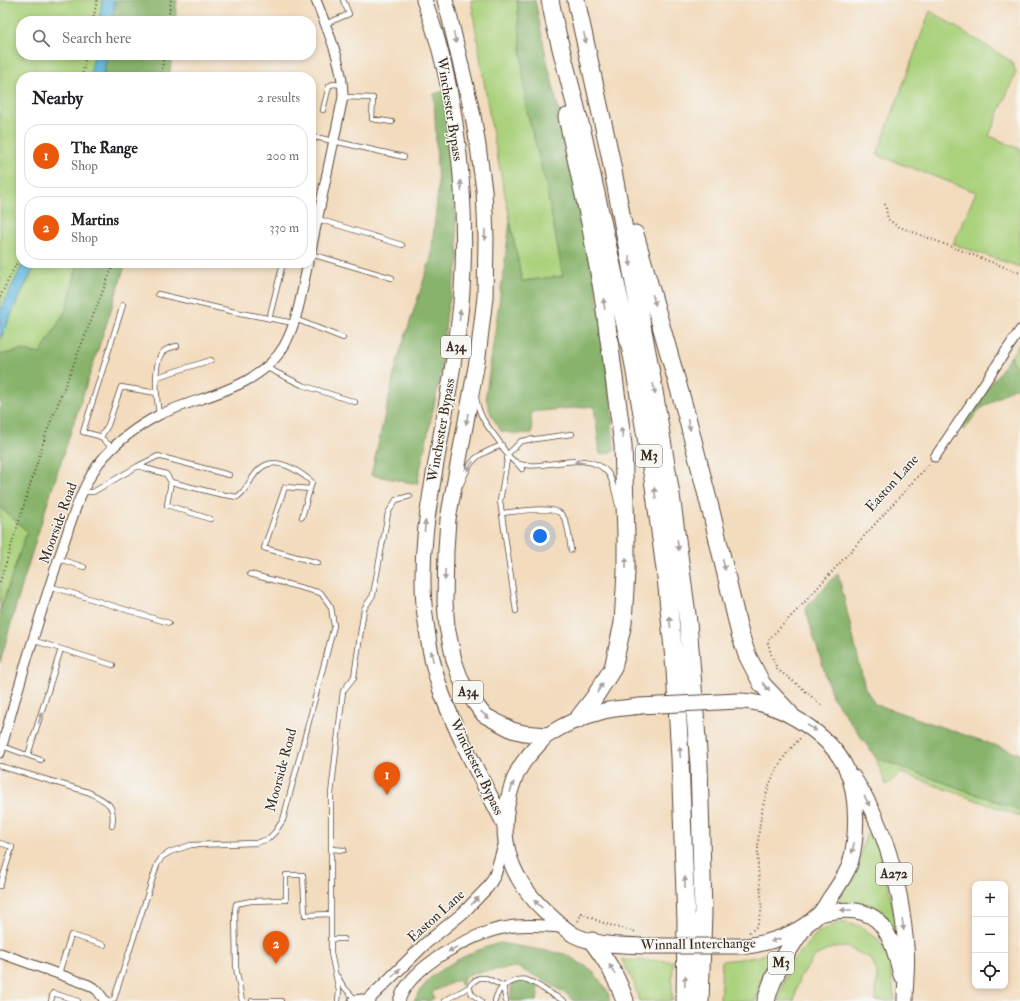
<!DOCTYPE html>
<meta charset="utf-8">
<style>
body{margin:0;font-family:"IM FELL Double Pica",serif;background:#f2f2f2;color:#202124}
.controls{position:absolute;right:12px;bottom:12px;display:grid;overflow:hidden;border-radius:8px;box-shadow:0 2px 6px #0003}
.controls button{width:36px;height:36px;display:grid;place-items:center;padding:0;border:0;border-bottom:1px solid #e0e0e0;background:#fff;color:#202124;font:20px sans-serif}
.you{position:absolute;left:540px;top:536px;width:14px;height:14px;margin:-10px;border:3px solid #fff;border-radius:50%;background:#1a73e8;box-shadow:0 0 0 6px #1a73e833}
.badge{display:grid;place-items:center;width:26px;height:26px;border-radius:50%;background:#ea580c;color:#fff;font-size:13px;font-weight:700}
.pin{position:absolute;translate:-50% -33px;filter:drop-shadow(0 1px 2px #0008)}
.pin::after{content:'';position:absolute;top:21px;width:14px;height:12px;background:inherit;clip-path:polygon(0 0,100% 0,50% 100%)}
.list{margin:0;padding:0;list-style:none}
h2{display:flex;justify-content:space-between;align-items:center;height:52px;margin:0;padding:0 16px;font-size:17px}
h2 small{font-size:13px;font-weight:400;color:#757577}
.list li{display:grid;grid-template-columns:26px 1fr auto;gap:12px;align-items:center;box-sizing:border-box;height:64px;margin:0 8px 8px;padding:0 8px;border:1px solid #e0e0e0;border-radius:16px}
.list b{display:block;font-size:15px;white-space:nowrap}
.list p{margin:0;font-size:13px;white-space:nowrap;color:#757577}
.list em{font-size:13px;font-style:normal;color:#757577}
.icon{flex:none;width:22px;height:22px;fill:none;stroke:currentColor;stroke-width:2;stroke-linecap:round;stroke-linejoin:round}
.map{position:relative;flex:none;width:1020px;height:1001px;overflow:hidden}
.search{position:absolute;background:#fff;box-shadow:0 2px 6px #0003;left:16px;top:16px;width:300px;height:44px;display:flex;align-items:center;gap:10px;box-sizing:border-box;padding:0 14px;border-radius:16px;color:#757577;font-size:15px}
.panel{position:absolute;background:#fff;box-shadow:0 2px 6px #0003;left:16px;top:72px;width:300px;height:196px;border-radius:16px}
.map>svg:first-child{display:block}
.green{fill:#aad17b;stroke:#727e4c}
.forest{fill:#87b36b;stroke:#616e44}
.water{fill:#61b7dd;stroke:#4e707e}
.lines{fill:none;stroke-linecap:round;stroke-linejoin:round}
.service-casing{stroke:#574536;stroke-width:6}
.minor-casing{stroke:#574536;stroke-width:11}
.tertiary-casing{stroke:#574536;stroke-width:13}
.trunk-casing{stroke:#574536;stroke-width:17}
.motorway-casing{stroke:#574536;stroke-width:19}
.path{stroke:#574536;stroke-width:2;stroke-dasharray:1 3;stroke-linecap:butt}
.service{stroke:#fff;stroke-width:4.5}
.minor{stroke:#fff;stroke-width:9}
.tertiary{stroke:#fff;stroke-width:11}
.trunk{stroke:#fff;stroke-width:15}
.motorway{stroke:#fff;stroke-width:17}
.trunk-bridge-casing{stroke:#574536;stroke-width:17;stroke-linecap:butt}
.trunk-bridge{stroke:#fff;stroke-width:15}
.oneway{fill:#a79f9a}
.labels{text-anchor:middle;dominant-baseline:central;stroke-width:3;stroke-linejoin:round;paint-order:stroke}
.shield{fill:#f6f6f2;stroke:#73675e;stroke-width:1}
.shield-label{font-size:13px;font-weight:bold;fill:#3b2a1e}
.street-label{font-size:14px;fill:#3b2a1e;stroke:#f6f6f2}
</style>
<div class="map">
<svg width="1020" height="1001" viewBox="0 0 1020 1001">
<rect width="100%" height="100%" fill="#f6f6f2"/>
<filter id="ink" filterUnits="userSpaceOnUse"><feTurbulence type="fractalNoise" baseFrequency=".025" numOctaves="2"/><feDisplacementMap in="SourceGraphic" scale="8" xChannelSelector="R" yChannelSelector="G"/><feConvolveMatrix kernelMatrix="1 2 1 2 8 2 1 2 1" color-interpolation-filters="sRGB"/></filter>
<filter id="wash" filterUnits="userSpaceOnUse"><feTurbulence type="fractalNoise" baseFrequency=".012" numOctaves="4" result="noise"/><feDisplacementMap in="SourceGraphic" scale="16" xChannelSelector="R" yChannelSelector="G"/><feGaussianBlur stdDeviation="0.9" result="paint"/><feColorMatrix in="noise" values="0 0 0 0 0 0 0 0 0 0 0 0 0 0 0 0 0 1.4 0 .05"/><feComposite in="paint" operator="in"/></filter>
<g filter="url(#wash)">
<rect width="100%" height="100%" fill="#f3dcbe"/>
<path class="green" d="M0,0h109l-3,21h-85v34h79l-4,22h-75v186h10l-31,65z
M471,0h46l9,107 20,78 17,91 -41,5 -32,-162z
M930,11l81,50 5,11 -27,64 31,13v118l-67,-23 23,-52 -99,-37z
M37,263h41l-11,45 -27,46 -18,-4 -22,5v-15l18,-41z
M1020,343v28l-5,-5 -4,-10z
M0,507l27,24 -27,80z
M876,758l144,52v6l-119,-43 -15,12z
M873,832l7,13 19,93 -14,-22 -21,-10 -27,-3 18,-30 11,-38z
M841,922l19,4 19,14 10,21 6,40h-19l1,-29 -6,-13 -24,-12 -15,1 -17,8 -16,23 -5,22h-16l11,-36 28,-32z
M776,950l-15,28 -5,23h-36l2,-40 35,-4z
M622,960l51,1 -1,40h-33l-5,-18z"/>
<path class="forest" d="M115,0h62l-2,21h-63z
M517,0h18l11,56 44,187 21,158 3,49 -6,3 -8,1 -6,-48 -63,6 1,21 -16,1 -15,-3c-8,-11 -14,-24 -15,-37 8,-58 17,-115 24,-173l12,60 41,-5 -17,-91 -20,-78z
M107,55h65l-3,22h-66z
M445,91l14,168 -12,52 -6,62 -24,111 -46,-9 27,-117 33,-100 7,-68 -4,-96z
M78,263h48c-42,133 -90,265 -126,400v-52l27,-80 -27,-24v-152l22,-5 18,4 27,-46z
M1011,356l4,10 5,5v17h-7l-34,22 -15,20 -4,-3z
M838,573l27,115 10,16 145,50v56l-144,-52 -44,-62 -27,-88z
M500,943l65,11 27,16 16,22 2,9h-37l-5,-6 -28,-17 -24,-11 -43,6 -8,4 -4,9 -3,-6 -26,12 2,6 -4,3h-16c6,-10 12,-20 21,-27 18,-13 44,-26 65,-31z
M520,980l10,2 9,6 -2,13h-27l2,-19z"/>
<path class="water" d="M102,0h13l-3,21h-13z
M94,55h13l-4,22h-13z
M23,263h14l-19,36 -18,41v-29z"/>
</g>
<g filter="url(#ink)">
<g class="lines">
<defs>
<path id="service" d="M325,24l24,-10 -6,-14
M343,97l30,1 -1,21 20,3
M323,110l6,-24 4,-2 10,1
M311,136l93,21
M311,150l3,-14
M318,219l84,26
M311,254l81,24
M158,294l77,18 59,11
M269,319l14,-56
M295,319l48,19
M267,368l35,17 53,17
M157,377l54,-17
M476,397c3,20 10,27 22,43 5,7 10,19 19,23 26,10 70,-16 91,10 5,6 8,25 10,32
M159,415c-2,-15 -7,-52 4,-63 4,-4 9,-5 14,-6
M101,437l7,-12 13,-38 36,6
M113,448l-14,-12 -16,-4 40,-127
M516,462l6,7
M138,466l28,8 5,8 -4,23 43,14
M171,482l48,12 18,3c11,-7 14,-22 24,-29 16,-13 39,4 51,14l-10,35
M461,484c10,-26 15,-29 41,-39
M310,489l-25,-2 -21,61 54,15
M83,492h10l45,-26 20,-10 71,19
M502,513c12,-1 51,-8 59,1 8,8 8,25 10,36
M59,559l25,8
M49,586l120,37
M516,611l-16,-110 8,-47 13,-13 51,-7
M32,640l81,25
M2,746l39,14
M28,755l33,-106
M0,766l88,26c18,9 28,12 24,34
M0,843l12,4 -12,39
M331,849l13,1
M330,939h14
M59,973l12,-38 33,10
M338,977l5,9 12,13
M503,986l3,15
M469,987l3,7 9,7
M51,1001l2,-8 25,8
M111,1001l3,-2 43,-134 5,-8 8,-5 21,-7 65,-2 12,-4 7,-7 8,-12 51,-194 -3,-19 -10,-14 -71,-19
M242,1001l-6,-34 -1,-56 1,-7 15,-3 35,-1v-25h17l2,40 26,-1
M252,1001h29
M338,1001l1,-10 -8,-38v-159l12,-103 11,-14 10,-68 9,-14 15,-82 8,-13 14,-4
M444,1001l25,-14 4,-5 6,-4h7l17,8
M495,1001c1,-7 6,-14 12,-17 16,-8 21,-5 35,4 7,5 15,9 22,13"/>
<path id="minor" d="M311,250l32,-153c0,-34 -15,-65 -27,-97
M935,457l85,-127
M0,753c18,-65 37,-129 58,-193 12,-33 20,-68 41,-97 16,-20 37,-36 60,-48 42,-20 99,-25 125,-69 14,-25 18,-56 24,-83
M0,953l89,32 8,5 8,11"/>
<path id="tertiary" d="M368,1000l57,-56 39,-32 24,-25 7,-12 10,-33
M354,1001l8,-1 8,1
M399,1001c10,-34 72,-67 104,-73 19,-4 39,-2 59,-1"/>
<path id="trunk" d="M424,0c33,88 44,196 38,290 -2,35 -8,70 -14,105 -12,77 -33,150 -22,228 3,24 8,49 16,71 17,45 41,88 63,131
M445,0l4,15 24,101 5,30 6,44 2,48 -1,59 -7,59 -30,163 -2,31 -1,52 2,25 7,33 7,20 13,22 10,13 28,15 12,3 23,2
M738,701c23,0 43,8 62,20 19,12 36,26 46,47 12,26 12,68 4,96 -4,11 -13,24 -20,34 -4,6 -7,13 -12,17 -20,19 -44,27 -71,31
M640,706c-12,2 -25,2 -36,5 -19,5 -40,13 -56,24 -4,2 -7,7 -11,11 -10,11 -18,20 -23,34 -19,52 -8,95 32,132 9,8 18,17 28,23 22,11 51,10 75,11
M853,777c33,49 48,110 53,169 2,18 -1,37 -1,55
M819,914c57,-14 70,10 82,61"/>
<path id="motorway" d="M550,0l5,25 28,110 50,225 20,119 13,98 9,93 5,87 6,164 -1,80
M576,0l34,155 41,218 20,122 17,127 11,143 4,148 -3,88
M567,117l23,106 13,72 20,150 3,89v38l-3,51 -10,45 -19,30 -17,22
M635,234l52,183 25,98 28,119 7,21 15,29 28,30
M592,941c15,20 25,36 33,60
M766,1001c7,-27 21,-50 37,-73"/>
</defs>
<use href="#service" class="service-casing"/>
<use href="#minor" class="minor-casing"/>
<use href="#tertiary" class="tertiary-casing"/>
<use href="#trunk" class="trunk-casing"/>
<use href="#motorway" class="motorway-casing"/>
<path class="path" d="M93,21l4,-21
M168,21l3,-21
M82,77l4,-22
M161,77l3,-22
M885,204l3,15 9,7 123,47
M0,297l21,-43
M0,582l47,-151 67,-168
M821,705l-19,-17 -25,-19 -6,-15 -3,-11 1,-4 33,-34 128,-142
M578,921l4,-8c17,10 36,15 55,19
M749,932c20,-8 10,-47 9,-65 -1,-36 3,-74 23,-105 6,-10 14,-18 21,-26"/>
<use href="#service" class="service"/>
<use href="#minor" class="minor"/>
<use href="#tertiary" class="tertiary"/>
<use href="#trunk" class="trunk"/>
<use href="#motorway" class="motorway"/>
<defs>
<path id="trunk-bridge" d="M640,706l98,-5
M649,946h98"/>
</defs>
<use href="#trunk-bridge" class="trunk-bridge-casing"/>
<use href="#trunk-bridge" class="trunk-bridge"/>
</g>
<defs><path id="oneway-solid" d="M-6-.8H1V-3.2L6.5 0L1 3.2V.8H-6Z"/></defs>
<g class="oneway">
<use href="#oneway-solid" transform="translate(455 38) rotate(77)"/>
<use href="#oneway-solid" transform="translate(585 38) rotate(78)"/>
<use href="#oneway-solid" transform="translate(461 186) rotate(-95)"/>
<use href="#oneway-solid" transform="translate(485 235) rotate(88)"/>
<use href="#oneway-solid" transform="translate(630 261) rotate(79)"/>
<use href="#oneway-solid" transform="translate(654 300) rotate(74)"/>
<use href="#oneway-solid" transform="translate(604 304) rotate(-98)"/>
<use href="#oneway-solid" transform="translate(460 315) rotate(-84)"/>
<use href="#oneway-solid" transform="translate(654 389) rotate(81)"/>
<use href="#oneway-solid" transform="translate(467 419) rotate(101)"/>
<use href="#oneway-solid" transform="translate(689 425) rotate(76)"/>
<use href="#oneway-solid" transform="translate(622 433) rotate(-98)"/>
<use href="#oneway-solid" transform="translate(580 462) rotate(-177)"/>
<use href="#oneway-solid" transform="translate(470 466) rotate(123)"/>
<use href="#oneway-solid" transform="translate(655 493) rotate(-98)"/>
<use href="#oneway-solid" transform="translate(425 526) rotate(-85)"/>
<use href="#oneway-solid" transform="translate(678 545) rotate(82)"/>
<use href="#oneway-solid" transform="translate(626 563) rotate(-90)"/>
<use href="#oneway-solid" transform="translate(724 565) rotate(77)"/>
<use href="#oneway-solid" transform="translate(445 575) rotate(91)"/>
<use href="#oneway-solid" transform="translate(670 622) rotate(-95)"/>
<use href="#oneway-solid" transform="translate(432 656) rotate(-103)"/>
<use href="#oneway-solid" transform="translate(766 687) rotate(51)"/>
<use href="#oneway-solid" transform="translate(600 688) rotate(-59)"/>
<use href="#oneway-solid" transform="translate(485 715) rotate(41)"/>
<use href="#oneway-solid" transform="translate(40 718) rotate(-73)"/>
<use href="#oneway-solid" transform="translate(812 728) rotate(33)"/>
<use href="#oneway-solid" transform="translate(680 752) rotate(-94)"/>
<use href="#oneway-solid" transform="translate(512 787) rotate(-70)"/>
<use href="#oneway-solid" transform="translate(867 801) rotate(63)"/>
<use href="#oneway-solid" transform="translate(853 848) rotate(102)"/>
<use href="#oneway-solid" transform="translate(685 882) rotate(-91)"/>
<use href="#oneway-solid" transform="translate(475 901) rotate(-45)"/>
<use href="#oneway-solid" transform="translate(538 904) rotate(-137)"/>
<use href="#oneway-solid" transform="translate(846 910) rotate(-180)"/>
<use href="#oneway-solid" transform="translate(903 925) rotate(82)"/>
<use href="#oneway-solid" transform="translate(776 940) rotate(163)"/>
<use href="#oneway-solid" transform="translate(453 949) rotate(151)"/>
<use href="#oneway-solid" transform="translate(612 969) rotate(-120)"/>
<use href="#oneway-solid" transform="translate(396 973) rotate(-45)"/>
<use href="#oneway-solid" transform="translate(685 981) rotate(-88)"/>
</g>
</g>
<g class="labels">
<g class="shield">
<rect x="441" y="336" width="30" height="22" rx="3"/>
<rect x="636" y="445" width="26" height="22" rx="3"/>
<rect x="453" y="681" width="30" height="22" rx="3"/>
<rect x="876" y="863" width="36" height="22" rx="3"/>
<rect x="768" y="952" width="26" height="22" rx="3"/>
</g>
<g class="shield-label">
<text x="456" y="347">A34</text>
<text x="649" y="456">M3</text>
<text x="468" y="692">A34</text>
<text x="894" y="874">A272</text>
<text x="781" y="963">M3</text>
</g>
<g class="street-label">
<text transform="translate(450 109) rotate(81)">Winchester Bypass</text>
<text transform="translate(441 430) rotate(-80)">Winchester Bypass</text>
<text transform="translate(892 483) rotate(-48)">Easton Lane</text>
<text transform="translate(58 523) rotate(-70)">Moorside Road</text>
<text transform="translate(477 767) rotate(64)">Winchester Bypass</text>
<text transform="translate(281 770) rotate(-75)">Moorside Road</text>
<text transform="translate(436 916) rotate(-42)">Easton Lane</text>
<text transform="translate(698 944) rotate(-1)">Winnall Interchange</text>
</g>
</g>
</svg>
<div class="controls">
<button>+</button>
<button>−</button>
<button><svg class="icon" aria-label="locate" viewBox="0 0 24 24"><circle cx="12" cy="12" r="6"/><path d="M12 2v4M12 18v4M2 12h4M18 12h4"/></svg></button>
</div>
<div class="you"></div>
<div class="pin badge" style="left:387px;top:795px">1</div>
<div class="pin badge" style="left:276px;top:964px">2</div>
<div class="search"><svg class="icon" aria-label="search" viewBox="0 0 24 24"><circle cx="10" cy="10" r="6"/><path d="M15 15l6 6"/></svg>Search here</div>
<section class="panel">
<h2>Nearby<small>2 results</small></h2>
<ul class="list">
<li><span class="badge">1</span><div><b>The Range</b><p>Shop</p></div><em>200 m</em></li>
<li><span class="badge">2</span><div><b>Martins</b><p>Shop</p></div><em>330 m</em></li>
</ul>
</section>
</div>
